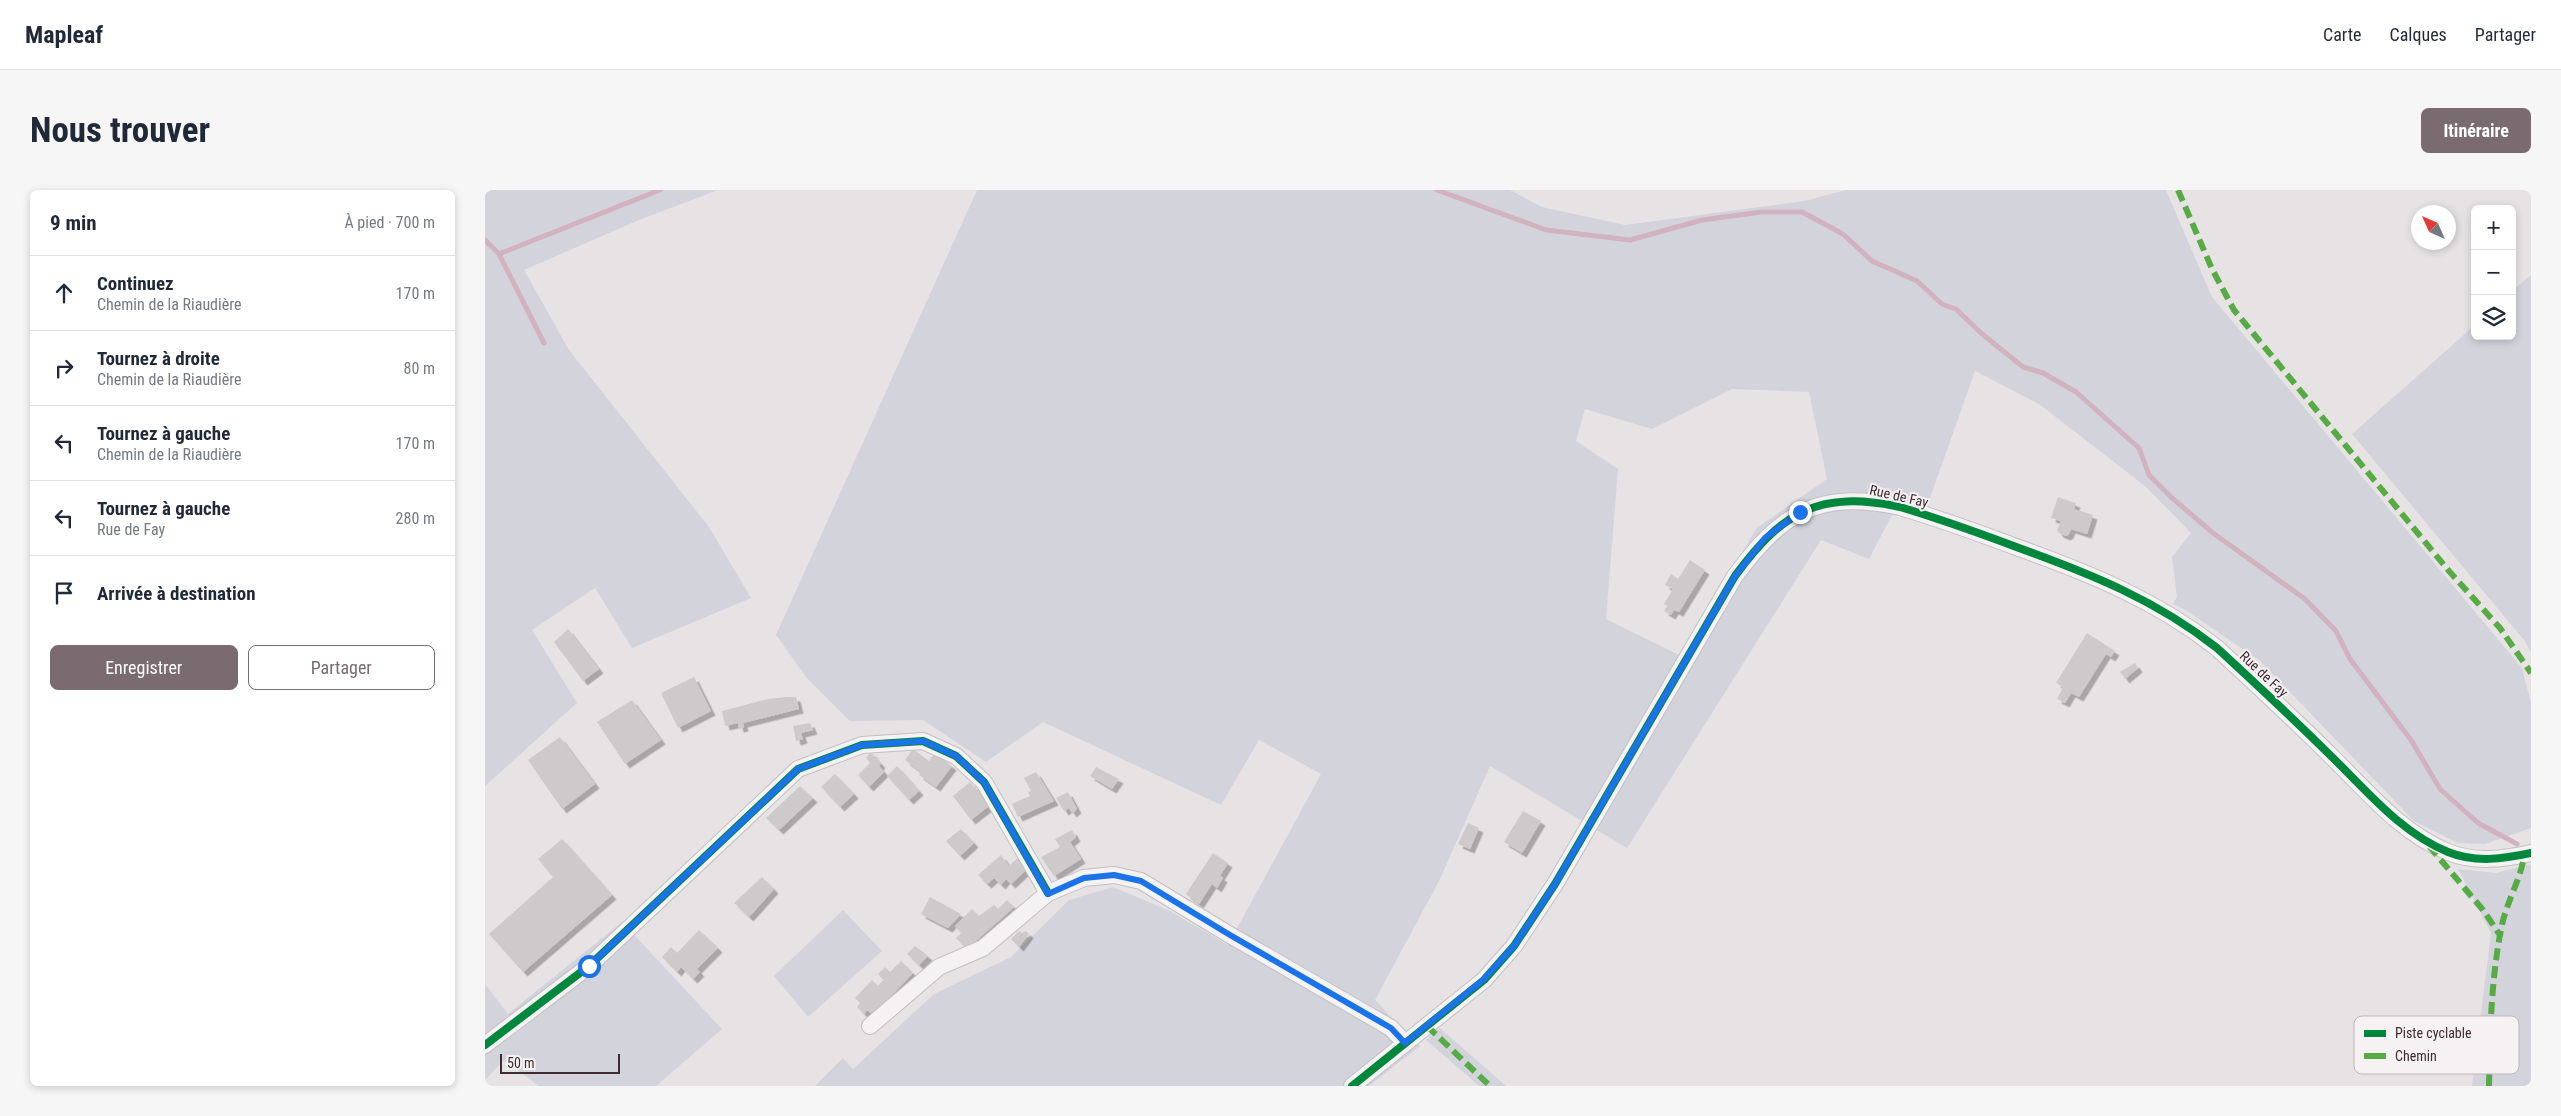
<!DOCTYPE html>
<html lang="fr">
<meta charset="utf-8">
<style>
body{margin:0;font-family:"Roboto Condensed",sans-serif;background:#f6f6f7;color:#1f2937}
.controls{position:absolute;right:15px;top:15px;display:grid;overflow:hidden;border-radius:8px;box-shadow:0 2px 8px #0003}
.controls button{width:45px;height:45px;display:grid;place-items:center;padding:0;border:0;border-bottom:1px solid #e0e1e3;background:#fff;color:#1f2937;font:25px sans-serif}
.compass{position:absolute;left:1926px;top:15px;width:45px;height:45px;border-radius:50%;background:#fff;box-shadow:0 2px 8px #0003;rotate:315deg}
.scale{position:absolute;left:15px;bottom:12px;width:120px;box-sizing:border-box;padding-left:5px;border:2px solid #3f2b31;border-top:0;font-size:14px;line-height:18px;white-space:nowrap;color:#3f2b31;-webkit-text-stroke:4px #f6f1f3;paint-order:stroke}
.stop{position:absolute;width:15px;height:15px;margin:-11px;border:4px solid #1a73e8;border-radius:50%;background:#fff}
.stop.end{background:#1a73e8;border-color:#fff;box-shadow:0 1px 5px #0008}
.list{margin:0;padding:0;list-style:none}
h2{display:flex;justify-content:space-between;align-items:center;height:65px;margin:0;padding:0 20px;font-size:21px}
h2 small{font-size:16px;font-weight:400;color:#747a83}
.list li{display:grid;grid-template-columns:32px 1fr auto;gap:15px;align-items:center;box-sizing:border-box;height:75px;padding:0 20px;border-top:1px solid #e0e1e3}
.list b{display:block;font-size:19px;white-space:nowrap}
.list p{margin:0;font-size:16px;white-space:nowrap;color:#747a83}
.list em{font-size:16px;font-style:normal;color:#747a83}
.actions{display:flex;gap:10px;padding:15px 20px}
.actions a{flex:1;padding:11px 0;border:1px solid #7a6b70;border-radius:8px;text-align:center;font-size:18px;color:#7a6b70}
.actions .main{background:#7a6b70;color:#fff}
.icon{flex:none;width:28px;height:28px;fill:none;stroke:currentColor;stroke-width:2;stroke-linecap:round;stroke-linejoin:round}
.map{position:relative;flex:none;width:2046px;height:896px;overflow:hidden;border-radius:8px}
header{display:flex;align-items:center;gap:30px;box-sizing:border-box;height:70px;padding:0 25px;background:#fff;border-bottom:1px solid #e0e1e3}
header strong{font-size:24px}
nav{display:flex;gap:28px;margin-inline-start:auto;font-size:18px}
.intro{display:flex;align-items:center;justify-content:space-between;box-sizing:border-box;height:120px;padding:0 30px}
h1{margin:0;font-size:35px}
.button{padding:12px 22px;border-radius:8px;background:#7a6b70;color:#fff;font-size:18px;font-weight:700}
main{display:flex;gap:30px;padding:0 30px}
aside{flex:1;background:#fff;border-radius:8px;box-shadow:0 2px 8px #0003}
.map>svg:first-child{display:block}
.green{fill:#d3d3db;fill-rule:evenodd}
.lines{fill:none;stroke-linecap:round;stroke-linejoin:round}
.stream{stroke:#d0b3bf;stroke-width:5}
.building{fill:#cec9cb;filter:url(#shadow)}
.street-casing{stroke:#c4c0c2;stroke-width:18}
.street{stroke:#f4f2f3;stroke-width:16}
.quiet{stroke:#56ab45;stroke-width:6;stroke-dasharray:12 6;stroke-linecap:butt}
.cycleway-casing{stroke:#f6f1f3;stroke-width:11}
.cycleway{stroke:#00873e;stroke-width:8}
.route{stroke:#1a73e8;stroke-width:6}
.labels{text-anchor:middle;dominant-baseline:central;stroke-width:4;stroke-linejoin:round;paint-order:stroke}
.street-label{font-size:14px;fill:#3f2b31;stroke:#f6f1f3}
.key{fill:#f6f1f3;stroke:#bfb6b9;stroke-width:1}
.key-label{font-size:14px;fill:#3f2b31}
</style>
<header>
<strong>Mapleaf</strong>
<nav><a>Carte</a><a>Calques</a><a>Partager</a></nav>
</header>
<div class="intro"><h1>Nous trouver</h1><a class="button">Itinéraire</a></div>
<main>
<aside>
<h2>9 min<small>À pied · 700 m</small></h2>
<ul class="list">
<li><svg class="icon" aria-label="ahead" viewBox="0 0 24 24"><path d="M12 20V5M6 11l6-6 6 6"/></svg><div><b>Continuez</b><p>Chemin de la Riaudière</p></div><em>170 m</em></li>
<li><svg class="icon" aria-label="right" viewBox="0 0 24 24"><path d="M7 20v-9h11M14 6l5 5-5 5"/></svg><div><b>Tournez à droite</b><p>Chemin de la Riaudière</p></div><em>80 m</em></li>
<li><svg class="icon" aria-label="left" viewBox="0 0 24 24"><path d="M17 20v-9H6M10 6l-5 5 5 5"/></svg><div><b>Tournez à gauche</b><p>Chemin de la Riaudière</p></div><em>170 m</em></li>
<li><svg class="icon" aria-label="left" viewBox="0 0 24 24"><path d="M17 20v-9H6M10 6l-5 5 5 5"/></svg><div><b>Tournez à gauche</b><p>Rue de Fay</p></div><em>280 m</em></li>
<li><svg class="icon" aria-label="arrive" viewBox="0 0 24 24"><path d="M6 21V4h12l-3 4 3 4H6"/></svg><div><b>Arrivée à destination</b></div></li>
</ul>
<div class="actions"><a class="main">Enregistrer</a><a>Partager</a></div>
</aside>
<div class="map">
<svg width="2046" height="896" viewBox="0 0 2046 896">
<defs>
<filter id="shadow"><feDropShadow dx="4.5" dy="4.5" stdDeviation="0" flood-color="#0004"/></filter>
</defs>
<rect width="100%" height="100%" fill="#e7e3e5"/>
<path class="green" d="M0,0h233l-79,30 -115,50 45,80 140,177 42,71 -119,50 -37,-60 -63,42 45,73 -92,83z
M492,0h533l32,17 83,18 179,-24 42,-11h320l46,107 310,371 9,35v125l-46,16 -27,-1 -44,-22 -155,-161 -75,-51 -11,-5 4,-7 -5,-40 19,-24 -46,-47 -106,-82 -64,-33 -45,127 -6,26 -31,-11 -24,46 -48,-19 -194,308 -137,-82 -51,115 -64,119 45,46 -51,40h-554l28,-28 10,11 81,-75 77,-37 58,-57 44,-13 57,24 58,34 93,-171 -62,-34 -38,65 -178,-83 -57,40 -63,-42 -73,1 -44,-44 -30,-42zM1247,199l77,3 18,87 -70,49 -78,127 -73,-36 12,-150 -42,-28 9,-32 67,20z
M2046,85v377l-7,-12 -172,-206 123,-109v11h37v-45z
M2046,674v222h-59l19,-153 -33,-64 38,4z
M358,720l39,41 -74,66 -34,-41z
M137,732l100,107 -66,57h-117l-35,-26 -19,20v-96l23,30z
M955,838l66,58h-27l-53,-46z"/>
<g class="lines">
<path class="stream" d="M952,0l109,40 84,10 72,-20 60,-8h40l41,22 29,27 45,20 25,23 14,5 25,24 42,34 20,6 33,19 63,56 10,27 22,22 42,36 92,66 31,32 14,28 61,81 29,49 38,34 39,21
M0,50l14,14 161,-64
M14,64l45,89"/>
</g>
<path class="building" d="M1573,307l18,6 -2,6 19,6 -6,19 -16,-5 -2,5 -3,2 -7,-3 -2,-3 4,-9 -10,-3z
M1205,370l15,10 -26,42 -5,-2 -3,5 -7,-4 3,-5 -3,-2 9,-15 -8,-4 6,-11 7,5z
M83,439l31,40 -16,12 -29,-39z
M1602,443l28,18 -4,6 -5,-3 -27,43 -8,-4 -6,10 -8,-4 6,-12 -7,-4z
M1650,473l3,5 -13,11 -5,-7z
M209,487l17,34 -33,17 -17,-35z
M302,507h9l3,12 -56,14 1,4 -5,1 -1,-5 -13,3 -3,-15 46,-12z
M147,510l29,40 -36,24 -28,-42z
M325,533l3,7 -12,3 2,6 -7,2 -3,-15z
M75,547l35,47 -33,25 -34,-49z
M428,559l16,12 6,-8 17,13 -16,21 -17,-12 2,-3 -16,-12z
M386,562l10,12 -2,2 5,6 -15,15 -11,-12 12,-12 -4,-5z
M412,576l22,25 -10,9 -22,-24z
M611,577l23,12 -7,10 -22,-13z
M551,582l18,29 -36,16 -6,-13 18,-8 -2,-4 3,-1 -7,-13z
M350,584l19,20 -14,13 -19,-20z
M485,592l19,24 -18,14 -18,-24z
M315,596l13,12 -34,32 -13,-12z
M583,602l9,17 -5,4 -3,-5 -5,3 -8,-13z
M1038,621l18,10 -19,32 -18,-11z
M983,633l11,5 -9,21 -12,-5z
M476,639l13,14 -14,13 -14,-15z
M587,640l4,7 -6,5 11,17 -27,17 -13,-19 19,-10 -5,-8z
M77,649l50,56 -89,77 -34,-38 64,-57 -15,-18z
M728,663l15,10 -8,13 3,2 -6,10 -5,-4 -13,20 -13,-10z
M516,665l8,11 9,-8 8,12 -15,14 -5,-5 -5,6 -7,-7 -7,6 -9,-9z
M277,687l12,12 -25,28 -15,-14z
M445,707l31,17 -13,14 -27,-14z
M522,710l7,7 -47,42 -11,-11 5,-5 -6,-7 17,-17 7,7 15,-11 4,4z
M214,740l19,18 -21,21 3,3 -7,7 -12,-12 -4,5 -15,-15 9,-10 6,6z
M534,741l3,2 4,-2 3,3 -10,13 -8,-8z
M430,756l13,10 -9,9 -12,-11z
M416,771l12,12 -40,42 -6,-5 -3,4 -7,-7 3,-4 -5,-5 17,-18 6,6 5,-6 -5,-6 7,-7 5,5z"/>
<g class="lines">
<defs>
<path id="street" d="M385,836l69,-59 44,-19 65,-55 36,-15 30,-3 27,6 89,54 161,93 14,15
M0,855l104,-79 209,-197 64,-24 61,-4 33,15 28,26 64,111
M867,896l132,-106 30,-34 41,-62 180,-308c48,-65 84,-86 165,-69 40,12 79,26 119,41 72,26 137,52 198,100 39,36 77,71 114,108 36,35 70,77 117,96 27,11 56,7 83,1"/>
</defs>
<use href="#street" class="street-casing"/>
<use href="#street" class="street"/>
<path class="quiet" d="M1693,0l34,79 22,41 215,261 51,57 31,45
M1944,656l54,64 17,25
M942,836l63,60
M2004,896c1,-54 2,-109 13,-161 4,-21 21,-52 22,-70"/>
<defs>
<path id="cycleway" d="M0,855l104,-79 209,-197 64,-24 61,-4 33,15 28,26 64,111
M867,896l132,-106 30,-34 41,-62 180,-308c48,-65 84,-86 165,-69 40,12 79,26 119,41 72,26 137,52 198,100 39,36 77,71 114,108 36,35 70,77 117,96 27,11 56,7 83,1"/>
</defs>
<use href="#cycleway" class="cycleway-casing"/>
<use href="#cycleway" class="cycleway"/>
</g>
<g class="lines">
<path class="route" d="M104,776l209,-197 64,-24 61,-4 33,15 28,26 64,112 36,-16 30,-3 27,6 89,54 161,93 14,15 78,-63 31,-34 41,-62 180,-308 30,-38 35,-26"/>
</g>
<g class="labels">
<g class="street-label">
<text transform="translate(1414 306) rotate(13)">Rue de Fay</text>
<text transform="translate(1779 484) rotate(43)">Rue de Fay</text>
</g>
</g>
<rect x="1869" y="826" width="165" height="58" rx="8" class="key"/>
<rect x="1879" y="840" width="22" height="7" fill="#00873e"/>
<rect x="1879" y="863" width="22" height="6" fill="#56ab45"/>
<g class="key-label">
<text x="1910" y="848">Piste cyclable</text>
<text x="1910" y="871">Chemin</text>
</g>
</svg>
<div class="controls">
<button>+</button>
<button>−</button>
<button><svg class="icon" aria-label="layers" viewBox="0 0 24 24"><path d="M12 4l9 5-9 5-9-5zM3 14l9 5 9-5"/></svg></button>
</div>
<svg class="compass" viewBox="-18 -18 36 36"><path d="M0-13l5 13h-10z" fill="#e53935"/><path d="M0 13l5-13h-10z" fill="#747a83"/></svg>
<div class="scale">50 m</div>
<div class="stop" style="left:104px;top:776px"></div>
<div class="stop end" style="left:1315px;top:322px"></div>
</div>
</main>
